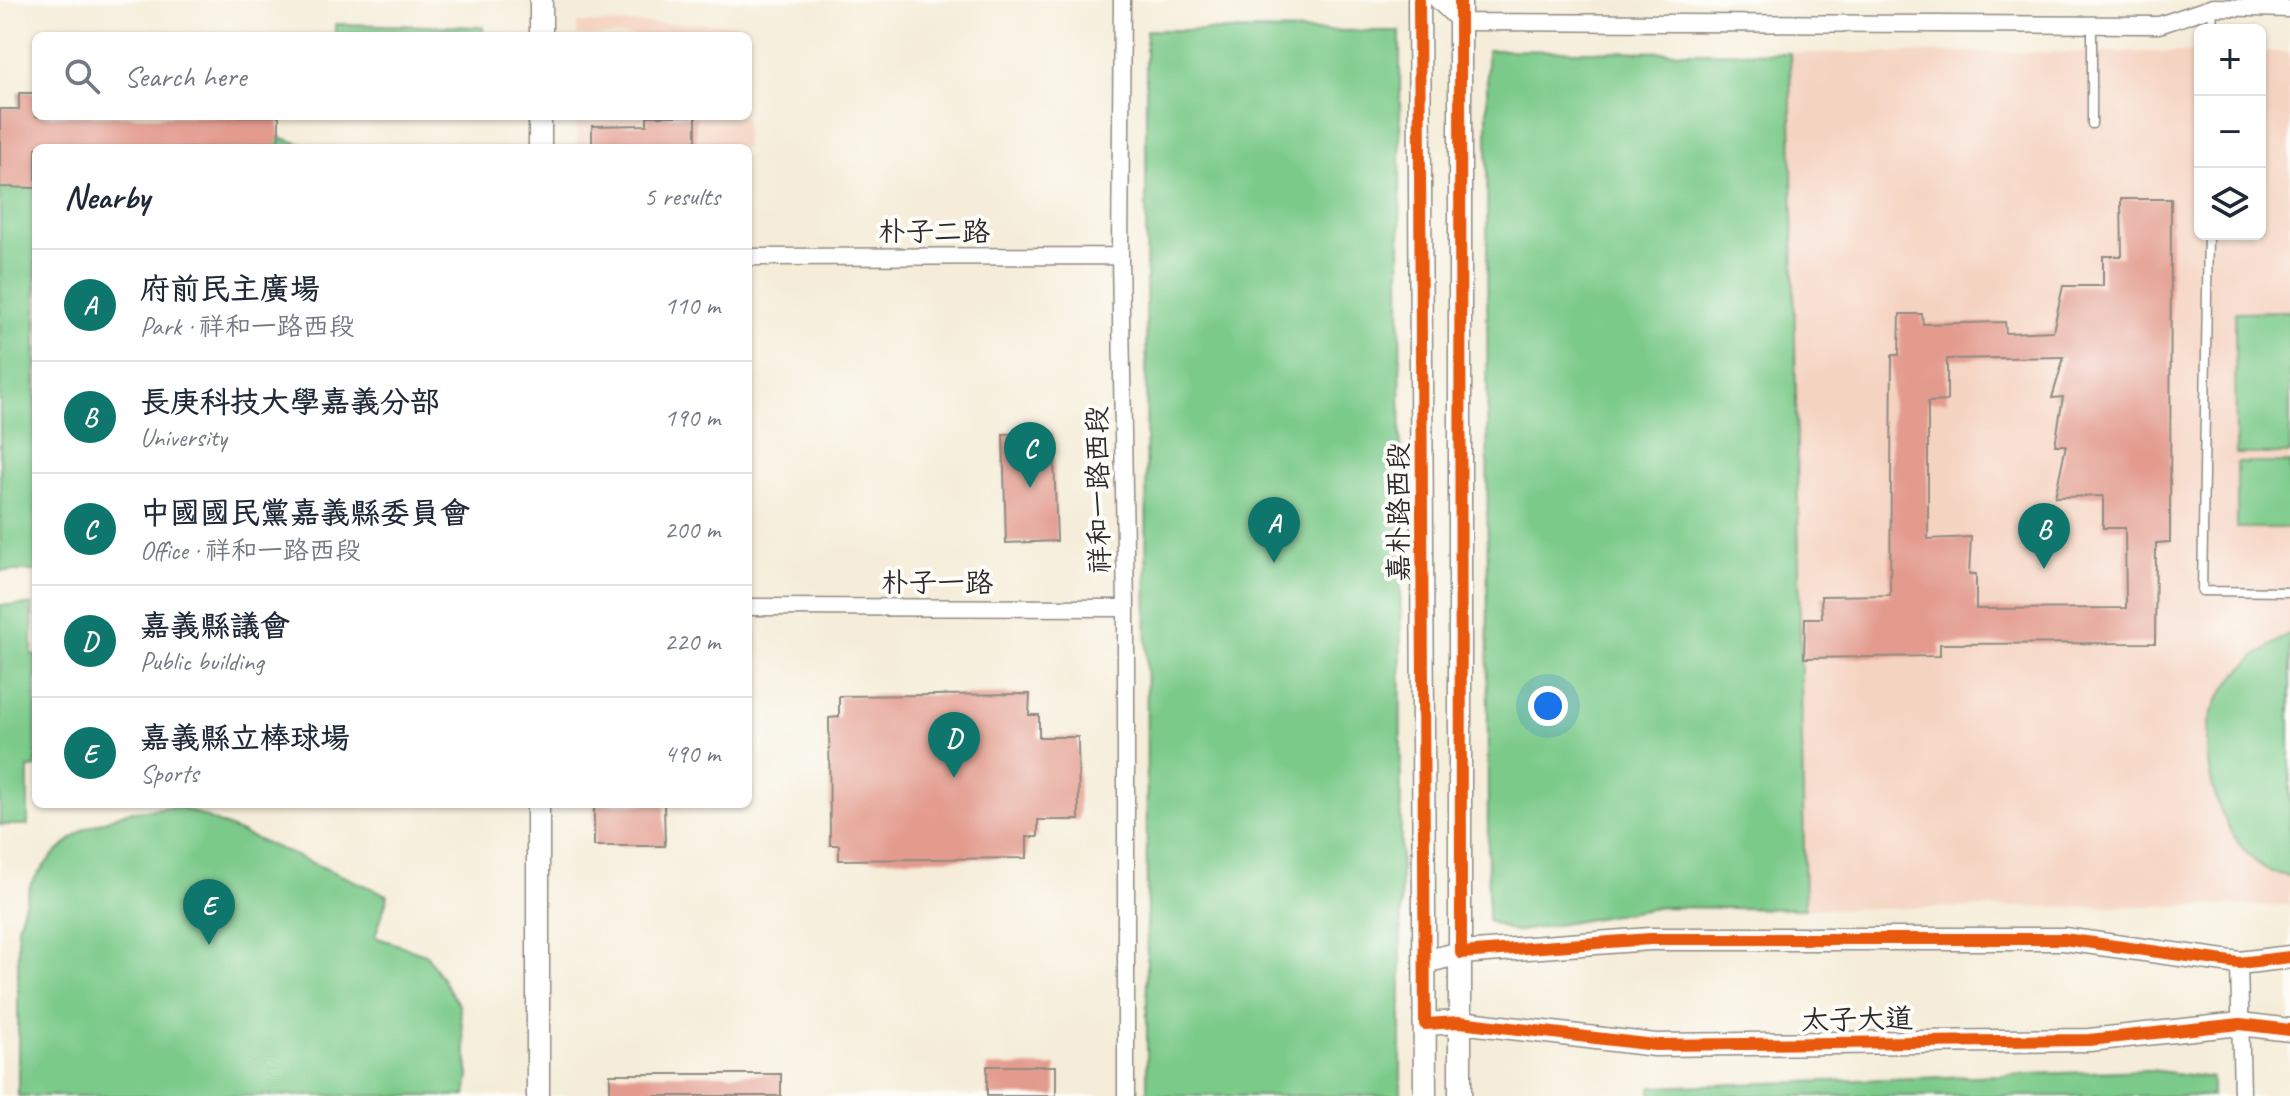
<!DOCTYPE html>
<meta charset="utf-8">
<style>
body{margin:0;font-family:Caveat,"LXGW WenKai TC",sans-serif;background:#f6f6f7;color:#1f2937}
.controls{position:absolute;right:24px;top:24px;display:grid;overflow:hidden;border-radius:12px;box-shadow:0 2px 6px #0004}
.controls button{width:72px;height:72px;display:grid;place-items:center;padding:0;border:0;border-bottom:2px solid #e0e1e3;background:#fff;color:#1f2937;font:40px sans-serif}
.you{position:absolute;left:1548px;top:706px;width:28px;height:28px;margin:-20px;border:6px solid #fff;border-radius:50%;background:#1a73e8;box-shadow:0 0 0 12px #1a73e833}
.badge{display:grid;place-items:center;width:52px;height:52px;border-radius:50%;background:#0f766e;color:#fff;font-size:26px;font-weight:700}
.pin{position:absolute;translate:-50% -66px;filter:drop-shadow(0 2px 4px #0008)}
.pin::after{content:'';position:absolute;top:42px;width:28px;height:24px;background:inherit;clip-path:polygon(0 0,100% 0,50% 100%)}
.list{margin:0;padding:0;list-style:none}
h2{display:flex;justify-content:space-between;align-items:center;height:104px;margin:0;padding:0 32px;font-size:34px}
h2 small{font-size:26px;font-weight:400;color:#747a83}
.list li{display:grid;grid-template-columns:52px 1fr auto;gap:24px;align-items:center;box-sizing:border-box;height:112px;padding:0 32px;border-top:2px solid #e0e1e3}
.list b{display:block;font-size:30px;white-space:nowrap}
.list p{margin:0;font-size:26px;white-space:nowrap;color:#747a83}
.list em{font-size:26px;font-style:normal;color:#747a83}
.icon{flex:none;width:44px;height:44px;fill:none;stroke:currentColor;stroke-width:2;stroke-linecap:round;stroke-linejoin:round}
.map{position:relative;flex:none;width:2290px;height:1096px;overflow:hidden}
.search{position:absolute;background:#fff;box-shadow:0 2px 6px #0004;left:32px;top:32px;width:720px;height:88px;display:flex;align-items:center;gap:20px;box-sizing:border-box;padding:0 28px;border-radius:12px;color:#747a83;font-size:30px}
.panel{position:absolute;background:#fff;box-shadow:0 2px 6px #0004;left:32px;top:144px;width:720px;height:664px;border-radius:12px}
.map>svg:first-child{display:block}
.built{fill:#f5d3c1}
.green{fill:#7cca8a;stroke:#547a5a;stroke-width:2}
.building{fill:#e39b8e;fill-rule:evenodd}
.lines{fill:none;stroke-linecap:round;stroke-linejoin:round}
.lane-casing{stroke:#908c82;stroke-width:11}
.street-casing{stroke:#908c82;stroke-width:19}
.secondary-casing{stroke:#908c82;stroke-width:25}
.lane{stroke:#fff;stroke-width:8}
.street{stroke:#fff;stroke-width:16}
.secondary{stroke:#fff;stroke-width:22}
.cycleway-casing{stroke:#fdfcf7;stroke-width:17}
.cycleway{stroke:#e8590c;stroke-width:12}
.labels{text-anchor:middle;dominant-baseline:central;stroke-width:8;stroke-linejoin:round;paint-order:stroke}
.street-label{font-size:28px;fill:#2b2b2b;stroke:#fdfcf7}
</style>
<div class="map">
<svg width="2290" height="1096" viewBox="0 0 2290 1096">
<rect width="100%" height="100%" fill="#fdfcf7"/>
<filter id="ink" filterUnits="userSpaceOnUse"><feTurbulence type="fractalNoise" baseFrequency=".0125" numOctaves="2"/><feDisplacementMap in="SourceGraphic" scale="16" xChannelSelector="R" yChannelSelector="G"/><feConvolveMatrix kernelMatrix="1 2 1 2 8 2 1 2 1" color-interpolation-filters="sRGB"/></filter>
<filter id="wash" filterUnits="userSpaceOnUse"><feTurbulence type="fractalNoise" baseFrequency=".006" numOctaves="4" result="noise"/><feDisplacementMap in="SourceGraphic" scale="32" xChannelSelector="R" yChannelSelector="G"/><feGaussianBlur stdDeviation="1.8" result="paint"/><feColorMatrix in="noise" values="0 0 0 0 0 0 0 0 0 0 0 0 0 0 0 0 0 1.4 0 .05"/><feComposite in="paint" operator="in"/></filter>
<g filter="url(#wash)">
<rect width="100%" height="100%" fill="#f5edd9"/>
<path class="built" d="M577,23l167,1 1,12h-168z
M2200,52v182h60v-182h30v853l-485,4 -15,-856z
M577,116h168l1,32h-169z"/>
<path class="green" d="M335,24l148,3v9h-148z
M1146,30l254,1 1,1065h-254z
M1487,50l303,3 15,856 -143,-2 -148,25 -26,-11z
M19,93h17v23l243,21 34,11h-277v423h-36v-462h19z
M2290,311v143h-54l-1,-142z
M2237,463h53v65h-53z
M0,605h32v50h4v112l-8,1v57h-28z
M755,633l-2,137h-5v-135z
M2290,633v243c-6,-1 -13,-2 -18,-4 -48,-20 -79,-116 -59,-162 15,-35 46,-58 77,-77z
M178,806l210,89 -13,42 51,17 33,51 10,71 -3,20h-448v-170l13,-43 21,-27 32,-27 43,-17z
M2150,1070l62,8v18h-562l1,-9z"/>
<g id="blocks">
<path class="building" d="M19,93h17v23h243v21l-4,11h-239v40l-36,-1v-78h19z
M647,116h49v32h-104v-22l55,-1z
M2121,199h50l-1,343 -14,1 -1,100 -215,1v12l-136,2 1,-40h17l-1,-22 69,-1 2,-240h7l1,-41h22l1,10 82,-2 1,11 47,-2 10,-45h40v-30h19zM2064,357l-12,41 11,-1 -8,48h11l-11,52 48,-1v32h22l1,80 -150,1v-35h-7l2,-37 -43,2v-137l19,-1v-42z
M1053,432l4,109 -51,2 -3,-109z
M1030,694l-1,21h10v22h39l1,83h-41v17h-11v21l-188,2v-15h-9l-1,-127 10,-1v-21z
M594,804h70l1,42h-71z
M987,1066h69v30h-69z
M610,1074h171v22h-171z"/>
</g>
</g>
<g filter="url(#ink)">
<use href="#blocks" fill-opacity="0" stroke="#908c82" stroke-width="2"/>
<g class="lines">
<defs>
<path id="lane" d="M2212,30l1,-23
M2092,124v-99
M2208,234l-6,357 88,1"/>
<path id="street" d="M1122,0l-2,256 6,352v488
M1437,0l23,22 699,3 54,-18 77,2
M748,257l372,-1
M748,607l378,1
M2239,963l3,133"/>
<path id="secondary" d="M1419,0l6,1096
M1460,0v1096
M541,36v-36
M540,148v-32
M1424,962l37,-9 189,-14h414l175,24 51,-6
M1425,1024l35,-2 195,23 434,-5 151,-16 50,6
M538,1096v-292"/>
</defs>
<use href="#lane" class="lane-casing"/>
<use href="#street" class="street-casing"/>
<use href="#secondary" class="secondary-casing"/>
<use href="#lane" class="lane"/>
<use href="#street" class="street"/>
<use href="#secondary" class="secondary"/>
<defs>
<path id="cycleway" d="M1419,0l6,1024 35,-2 195,23 434,-5 151,-16 50,6
M1460,0l1,953 189,-14h414l175,24 51,-6"/>
</defs>
<use href="#cycleway" class="cycleway-casing"/>
<use href="#cycleway" class="cycleway"/>
</g>
</g>
<g class="labels">
<g class="street-label">
<text x="934" y="231">朴子二路</text>
<text transform="translate(1098 490) rotate(-91)">祥和一路西段</text>
<text transform="translate(1398 512) rotate(-90)">嘉朴路西段</text>
<text x="937" y="582">朴子一路</text>
<text transform="translate(1857 1019) rotate(-1)">太子大道</text>
</g>
</g>
</svg>
<div class="controls">
<button>+</button>
<button>−</button>
<button><svg class="icon" aria-label="layers" viewBox="0 0 24 24"><path d="M12 4l9 5-9 5-9-5zM3 14l9 5 9-5"/></svg></button>
</div>
<div class="you"></div>
<div class="pin badge" style="left:1274px;top:563px">A</div>
<div class="pin badge" style="left:2044px;top:569px">B</div>
<div class="pin badge" style="left:1030px;top:488px">C</div>
<div class="pin badge" style="left:954px;top:778px">D</div>
<div class="pin badge" style="left:209px;top:945px">E</div>
<div class="search"><svg class="icon" aria-label="search" viewBox="0 0 24 24"><circle cx="10" cy="10" r="6"/><path d="M15 15l6 6"/></svg>Search here</div>
<section class="panel">
<h2>Nearby<small>5 results</small></h2>
<ul class="list">
<li><span class="badge">A</span><div><b>府前民主廣場</b><p>Park · 祥和一路西段</p></div><em>110 m</em></li>
<li><span class="badge">B</span><div><b>長庚科技大學嘉義分部</b><p>University</p></div><em>190 m</em></li>
<li><span class="badge">C</span><div><b>中國國民黨嘉義縣委員會</b><p>Office · 祥和一路西段</p></div><em>200 m</em></li>
<li><span class="badge">D</span><div><b>嘉義縣議會</b><p>Public building</p></div><em>220 m</em></li>
<li><span class="badge">E</span><div><b>嘉義縣立棒球場</b><p>Sports</p></div><em>490 m</em></li>
</ul>
</section>
</div>
